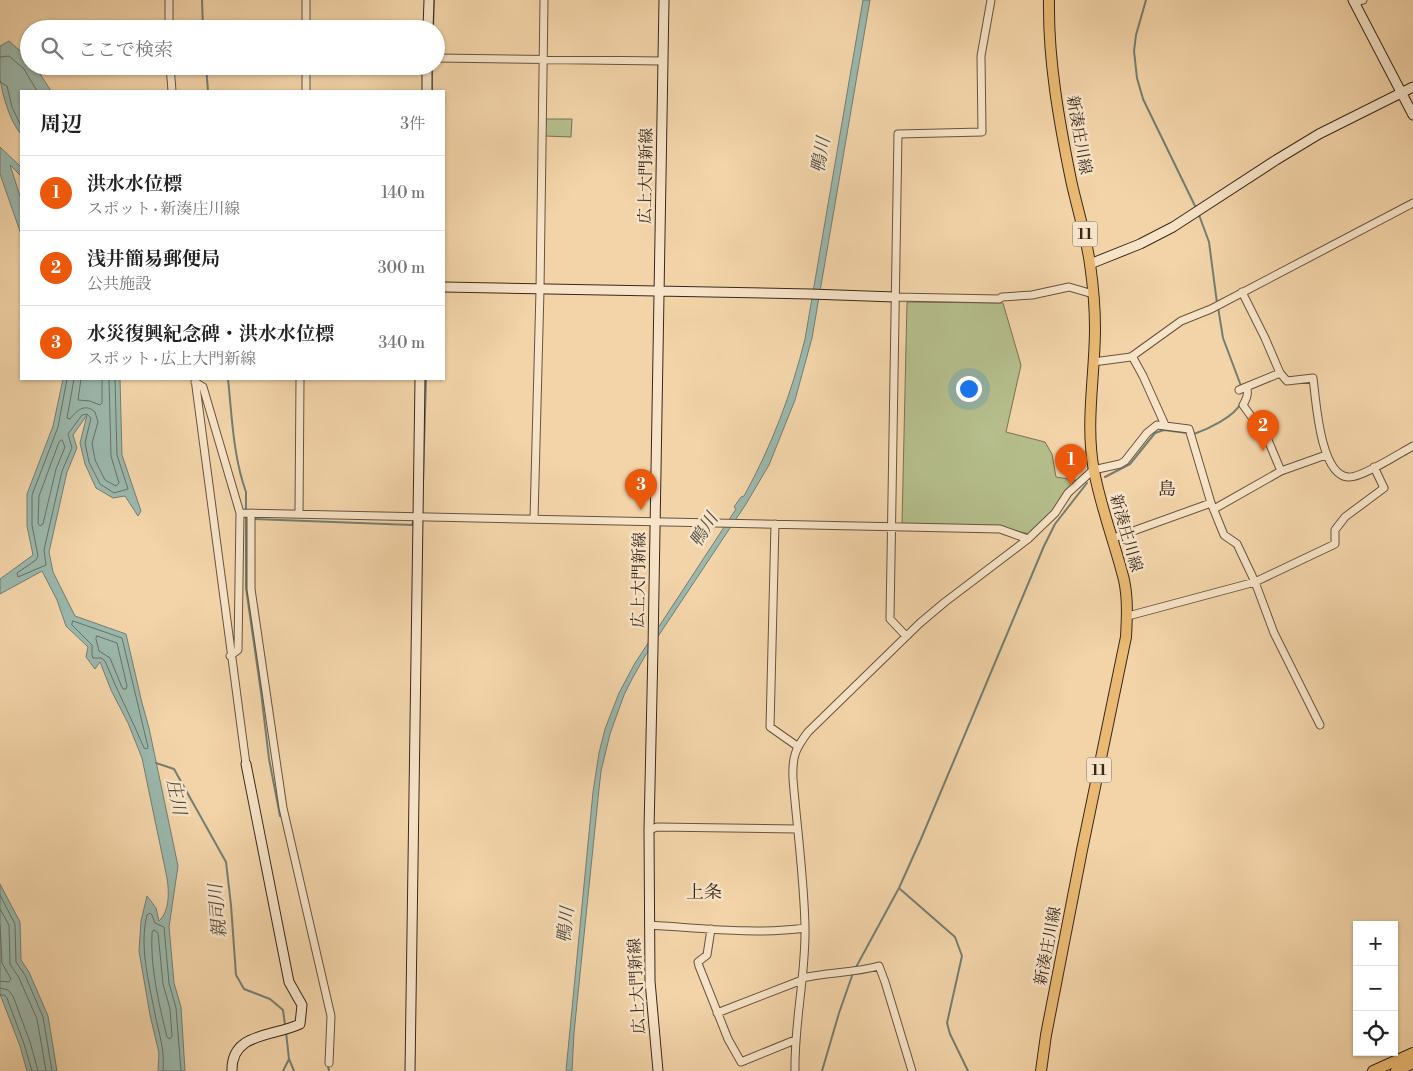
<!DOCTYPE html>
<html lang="ja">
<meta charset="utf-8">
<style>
body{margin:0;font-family:"Libre Bodoni","Noto Serif JP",serif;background:#f2f2f2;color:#222}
.controls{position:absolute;right:15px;bottom:15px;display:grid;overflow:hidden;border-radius:0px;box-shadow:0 1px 4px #0004}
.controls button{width:45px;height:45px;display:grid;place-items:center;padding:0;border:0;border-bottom:1px solid #e0e0e0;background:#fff;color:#222;font:25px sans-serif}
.you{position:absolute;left:968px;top:388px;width:18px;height:18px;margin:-12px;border:4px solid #fff;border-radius:50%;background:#1a73e8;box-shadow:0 0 0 8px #1a73e833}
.badge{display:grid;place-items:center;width:32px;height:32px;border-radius:50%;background:#ea580c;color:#fff;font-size:16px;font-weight:700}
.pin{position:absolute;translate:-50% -41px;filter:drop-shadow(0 1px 2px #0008)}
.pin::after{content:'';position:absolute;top:26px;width:18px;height:15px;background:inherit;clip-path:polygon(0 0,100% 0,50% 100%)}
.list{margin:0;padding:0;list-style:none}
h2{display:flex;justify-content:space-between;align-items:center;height:65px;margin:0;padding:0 20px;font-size:21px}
h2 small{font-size:16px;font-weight:400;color:#767676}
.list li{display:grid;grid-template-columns:32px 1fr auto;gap:15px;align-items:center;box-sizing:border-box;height:75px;padding:0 20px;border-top:1px solid #e0e0e0}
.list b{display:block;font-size:19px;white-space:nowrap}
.list p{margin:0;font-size:16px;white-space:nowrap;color:#767676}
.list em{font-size:16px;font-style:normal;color:#767676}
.icon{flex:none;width:28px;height:28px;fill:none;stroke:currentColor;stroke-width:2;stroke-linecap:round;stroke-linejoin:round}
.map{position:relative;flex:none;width:1413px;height:1071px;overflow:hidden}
.search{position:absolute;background:#fff;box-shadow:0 1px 4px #0004;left:20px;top:20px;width:425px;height:55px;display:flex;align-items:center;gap:12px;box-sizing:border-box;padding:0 18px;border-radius:28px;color:#767676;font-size:19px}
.panel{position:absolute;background:#fff;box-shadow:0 1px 4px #0004;left:20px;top:90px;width:425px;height:290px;border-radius:0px}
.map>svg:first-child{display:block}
.green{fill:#b5be8c;stroke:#767354}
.water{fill:#9bb8ad;stroke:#737e73}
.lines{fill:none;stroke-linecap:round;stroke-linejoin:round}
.shore{stroke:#6a7064;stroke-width:1}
.stream{stroke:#737e73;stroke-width:2}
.street-casing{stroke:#67533f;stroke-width:9}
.secondary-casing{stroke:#38281c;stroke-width:11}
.primary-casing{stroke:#38281c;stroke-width:12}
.street{stroke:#f7e3c7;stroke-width:7}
.secondary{stroke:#f7e3c7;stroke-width:9}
.primary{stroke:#eaba74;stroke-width:10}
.labels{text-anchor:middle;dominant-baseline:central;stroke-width:5;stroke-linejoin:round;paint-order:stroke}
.shield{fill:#f7e3c7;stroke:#71604f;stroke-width:1}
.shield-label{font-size:15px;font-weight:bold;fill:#38281c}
.street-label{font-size:16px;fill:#38281c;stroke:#f7e3c7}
.water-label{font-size:18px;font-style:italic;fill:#514c40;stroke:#f7e3c7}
.neighbourhood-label{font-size:18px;fill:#38281c;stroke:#f7e3c7}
</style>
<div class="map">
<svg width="1413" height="1071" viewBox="0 0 1413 1071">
<rect width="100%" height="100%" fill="#f3d4a9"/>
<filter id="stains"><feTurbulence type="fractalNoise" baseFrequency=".004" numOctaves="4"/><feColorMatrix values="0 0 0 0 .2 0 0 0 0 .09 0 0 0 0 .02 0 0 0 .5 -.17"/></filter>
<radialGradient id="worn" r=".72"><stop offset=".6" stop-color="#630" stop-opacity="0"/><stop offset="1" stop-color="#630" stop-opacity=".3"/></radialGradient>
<path class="green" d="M546,119h26l-1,18 -26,-1z
M907,302l96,1 18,62 -15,67 39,10 7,12 4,23 24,4 -23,35 -21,20 -37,-10 -97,-2z"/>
<path class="water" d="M863,0h7l-58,338 -17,62 -26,65 -23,39 -101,152 -13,23 -8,16 -14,39 -9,37 -2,18 -25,244 -2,38h-6l27,-279 6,-39 6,-24 14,-36 16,-30 101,-154 -2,-2 7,-10 3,-1c28,-51 47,-101 61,-157z
M9,41l20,18v7h6l16,25h-30v43c-11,-12 -19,-40 -21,-56 0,-10 0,-21 0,-32z
M0,147l21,20v9l-11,-11 11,34v35l-21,-60z
M63,379h57l2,76 19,56 -3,5 -13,-20 -12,2 -17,-10 -11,-24 -5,-21 7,-28 -14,20 4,13 -10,24 -18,80 4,20 22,44 51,18 16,69 7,25 29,138 -9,61 5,56 7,24 4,64h-27l1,-18 -9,-38 -11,-64 2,-30 6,-25 9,12 3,13c11,-10 10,-30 8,-43l-25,-120 -14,-35 -17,-33 -11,-28 -5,7 -9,-12 2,-10 -22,-21 -9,-26 -15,-29 -42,23v-15l33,-24 -6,-29v-32l26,-68z
M0,884l20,38 1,38 8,12 19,44 9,55h-30l-7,-25 -20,-52z"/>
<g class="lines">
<path class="shore" d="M0,57l9,-1 15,13 13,22
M0,82l7,4 5,21 9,19
M67,379l-9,48 -26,68v30l6,31 -2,4 -19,13 1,4 28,-12 -2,-15 18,-79 10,-23 -4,-14 14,-19 5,-1 4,4 -6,25 4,19 11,22 14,9 14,-4 -11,-34 -2,-76
M74,379l-7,39 3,1c7,-9 15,-16 25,-7l3,10 -6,21 3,17 10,20 11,6 3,-3 -8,-27 -2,-77
M81,379l-3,21 12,1 10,4 2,-2v-24
M62,440l3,7 -9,22 -13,55 -3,2 -2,-3 1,-27 20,-54z
M73,621l49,17 26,109 -1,2 -3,-1c-12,-29 -27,-57 -39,-87l-4,-3h-8l-1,-3v-10l-20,-20z
M97,636l20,7 10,43 -1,3h-3l-2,-4 -11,-27 -11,-7 -3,-12z
M0,895l15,29 1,38 9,13 18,42 9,54
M0,909l9,16 1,39 9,14 18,41 9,52
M0,925l2,38 9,16 -2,3 -9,-1
M154,930l4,3 5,51 7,25 2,27 -2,3 -3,-2c-8,-33 -17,-70 -15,-104z
M0,988l8,2 5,6 17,46 8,29
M0,995h4l3,3 17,46 8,27
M163,1071c2,-22 -4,-36 -8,-57 -6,-31 -16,-68 -8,-99l3,-2 2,2 3,8 9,4 5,56 7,25 5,63"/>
<path class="stream" d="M202,0l1,29
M1146,0l-10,35 -2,16 3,27 6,21 53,109
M433,29l1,-29
M206,66l2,25
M432,91v-25
M1199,215l10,27 8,61
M1218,307l5,31 18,48
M228,379c4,37 5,77 18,113v96l15,104 8,67 11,57 3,1
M1194,434c14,-5 40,-17 47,-31
M1105,477l25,-13 25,-31 9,-3 23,3
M423,481l3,-102
M253,519l159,6 2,-6
M156,763l18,6 52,93 5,43 5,70 8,14 26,10 13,11 2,15
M900,889l55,48 7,19 -15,67 3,11 18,37
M855,969l44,-81 22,-49 123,-293 11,-22 32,-41
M286,1032l3,27 5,12
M328,1066l1,5
M283,1071l6,-12
M822,1071l17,-58 14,-40"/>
<defs>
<path id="street" d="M169,0v29
M306,0v29
M1354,3l9,-3
M436,58l226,3
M170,66l2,25
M306,91v-25
M1242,292l23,46 15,35 7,8 26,-3c3,22 7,97 35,99 12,2 52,-24 65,-31
M895,297l104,2 3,-2 30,-2 37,-8 24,7
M1132,356l11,20 22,49
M1093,362l38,-5 50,-36 30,-12 202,-106
M195,379l51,385
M195,382l8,5 37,126 760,16 28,10
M1246,387l34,-14
M1239,390l7,-3c3,5 0,13 -3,18l25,35 13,31
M1214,509l67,-38 45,-16
M251,513v76l32,219 48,208 -2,47
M299,514l1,-135
M534,519l6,-229 4,-290
M775,524l-5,203 27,19
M1111,539l100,-36
M1128,616l127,-34 80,-38v-14l10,-13 39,-29 -10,-21
M906,636l-16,-17 8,-485 84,-2 -1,-76 10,-56
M230,656l8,-6 2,-137
M649,830l8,-3 140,2
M649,925c52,3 105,10 156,3
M711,929l-4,26 -9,7 1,4 29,73 13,23 54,-22
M802,978c26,-6 52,-5 77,-12l6,16 27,89
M717,1013l85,-33
M795,1071c-1,-48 11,-96 10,-144 -1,-49 -8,-99 -12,-148 -1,-22 2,-30 15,-47l112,-109 25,-21 83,-63 27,-26 13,-20 25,-23 27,-6 5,-3 22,-28 10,-8 32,4 22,74 13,32 13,9 18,38 19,51 46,92"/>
<path id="secondary" d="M1353,0l60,115
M428,29l1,-29
M427,91v-25
M1090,264l50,-20 33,-17 103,-67 43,-26 94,-47
M444,287l366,7 85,3
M232,1071c-1,-39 41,-34 68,-47l2,-19 -13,-23 -43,-218
M410,1071l10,-692
M658,1071l-8,-90 -1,-151 4,-182 11,-648"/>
<path id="primary" d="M1041,1071l5,-36 36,-185 44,-213c1,-19 2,-39 -2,-57 -9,-36 -23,-72 -30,-109 -9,-47 1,-96 1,-143 0,-21 -2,-43 -5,-64 -4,-29 -13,-56 -19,-84 -12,-59 -23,-120 -22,-180
M1373,1071l40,-18
M1396,1071l17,-8"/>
</defs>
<use href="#street" class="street-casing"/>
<use href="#secondary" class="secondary-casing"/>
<use href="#primary" class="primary-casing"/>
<use href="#street" class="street"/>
<use href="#secondary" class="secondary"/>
<use href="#primary" class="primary"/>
</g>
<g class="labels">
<g class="shield">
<rect x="1072.5" y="221.5" width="25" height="25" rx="4"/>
<rect x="1086.5" y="757.5" width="25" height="25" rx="4"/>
</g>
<g class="shield-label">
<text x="1085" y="234">11</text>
<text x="1099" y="770">11</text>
</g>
<g class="street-label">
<text transform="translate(1079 135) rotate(80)">新湊庄川線</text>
<text transform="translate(646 176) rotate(-89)">広上大門新線</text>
<text transform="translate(1126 533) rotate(74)">新湊庄川線</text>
<text transform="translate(639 580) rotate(-89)">広上大門新線</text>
<text transform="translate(1048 946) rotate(-79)">新湊庄川線</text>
<text transform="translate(637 986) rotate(-93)">広上大門新線</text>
</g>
<g class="water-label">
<text transform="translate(821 155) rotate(-80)">鴨川</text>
<text transform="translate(704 530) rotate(-58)">鴨川</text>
<text transform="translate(176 797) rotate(78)">庄川</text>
<text transform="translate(218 911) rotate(-95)">親司川</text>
<text transform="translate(566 925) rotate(-84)">鴨川</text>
</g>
<g class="neighbourhood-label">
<text x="1167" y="489">島</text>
<text x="704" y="892">上条</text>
</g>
</g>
<rect width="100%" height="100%" filter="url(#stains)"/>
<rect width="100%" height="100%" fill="url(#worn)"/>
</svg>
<div class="controls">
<button>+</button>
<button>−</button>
<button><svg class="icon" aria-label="locate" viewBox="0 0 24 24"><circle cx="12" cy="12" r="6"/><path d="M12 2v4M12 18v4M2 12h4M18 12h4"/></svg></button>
</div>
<div class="you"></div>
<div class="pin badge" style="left:1071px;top:485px">1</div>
<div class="pin badge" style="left:1263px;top:451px">2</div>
<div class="pin badge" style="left:641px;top:510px">3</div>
<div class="search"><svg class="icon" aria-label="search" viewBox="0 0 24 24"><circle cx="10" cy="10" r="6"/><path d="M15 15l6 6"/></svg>ここで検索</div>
<section class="panel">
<h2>周辺<small>3件</small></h2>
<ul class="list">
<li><span class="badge">1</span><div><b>洪水水位標</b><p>スポット · 新湊庄川線</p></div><em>140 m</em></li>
<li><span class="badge">2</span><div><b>浅井簡易郵便局</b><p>公共施設</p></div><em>300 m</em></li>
<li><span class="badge">3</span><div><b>水災復興紀念碑・洪水水位標</b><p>スポット · 広上大門新線</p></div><em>340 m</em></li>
</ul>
</section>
</div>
